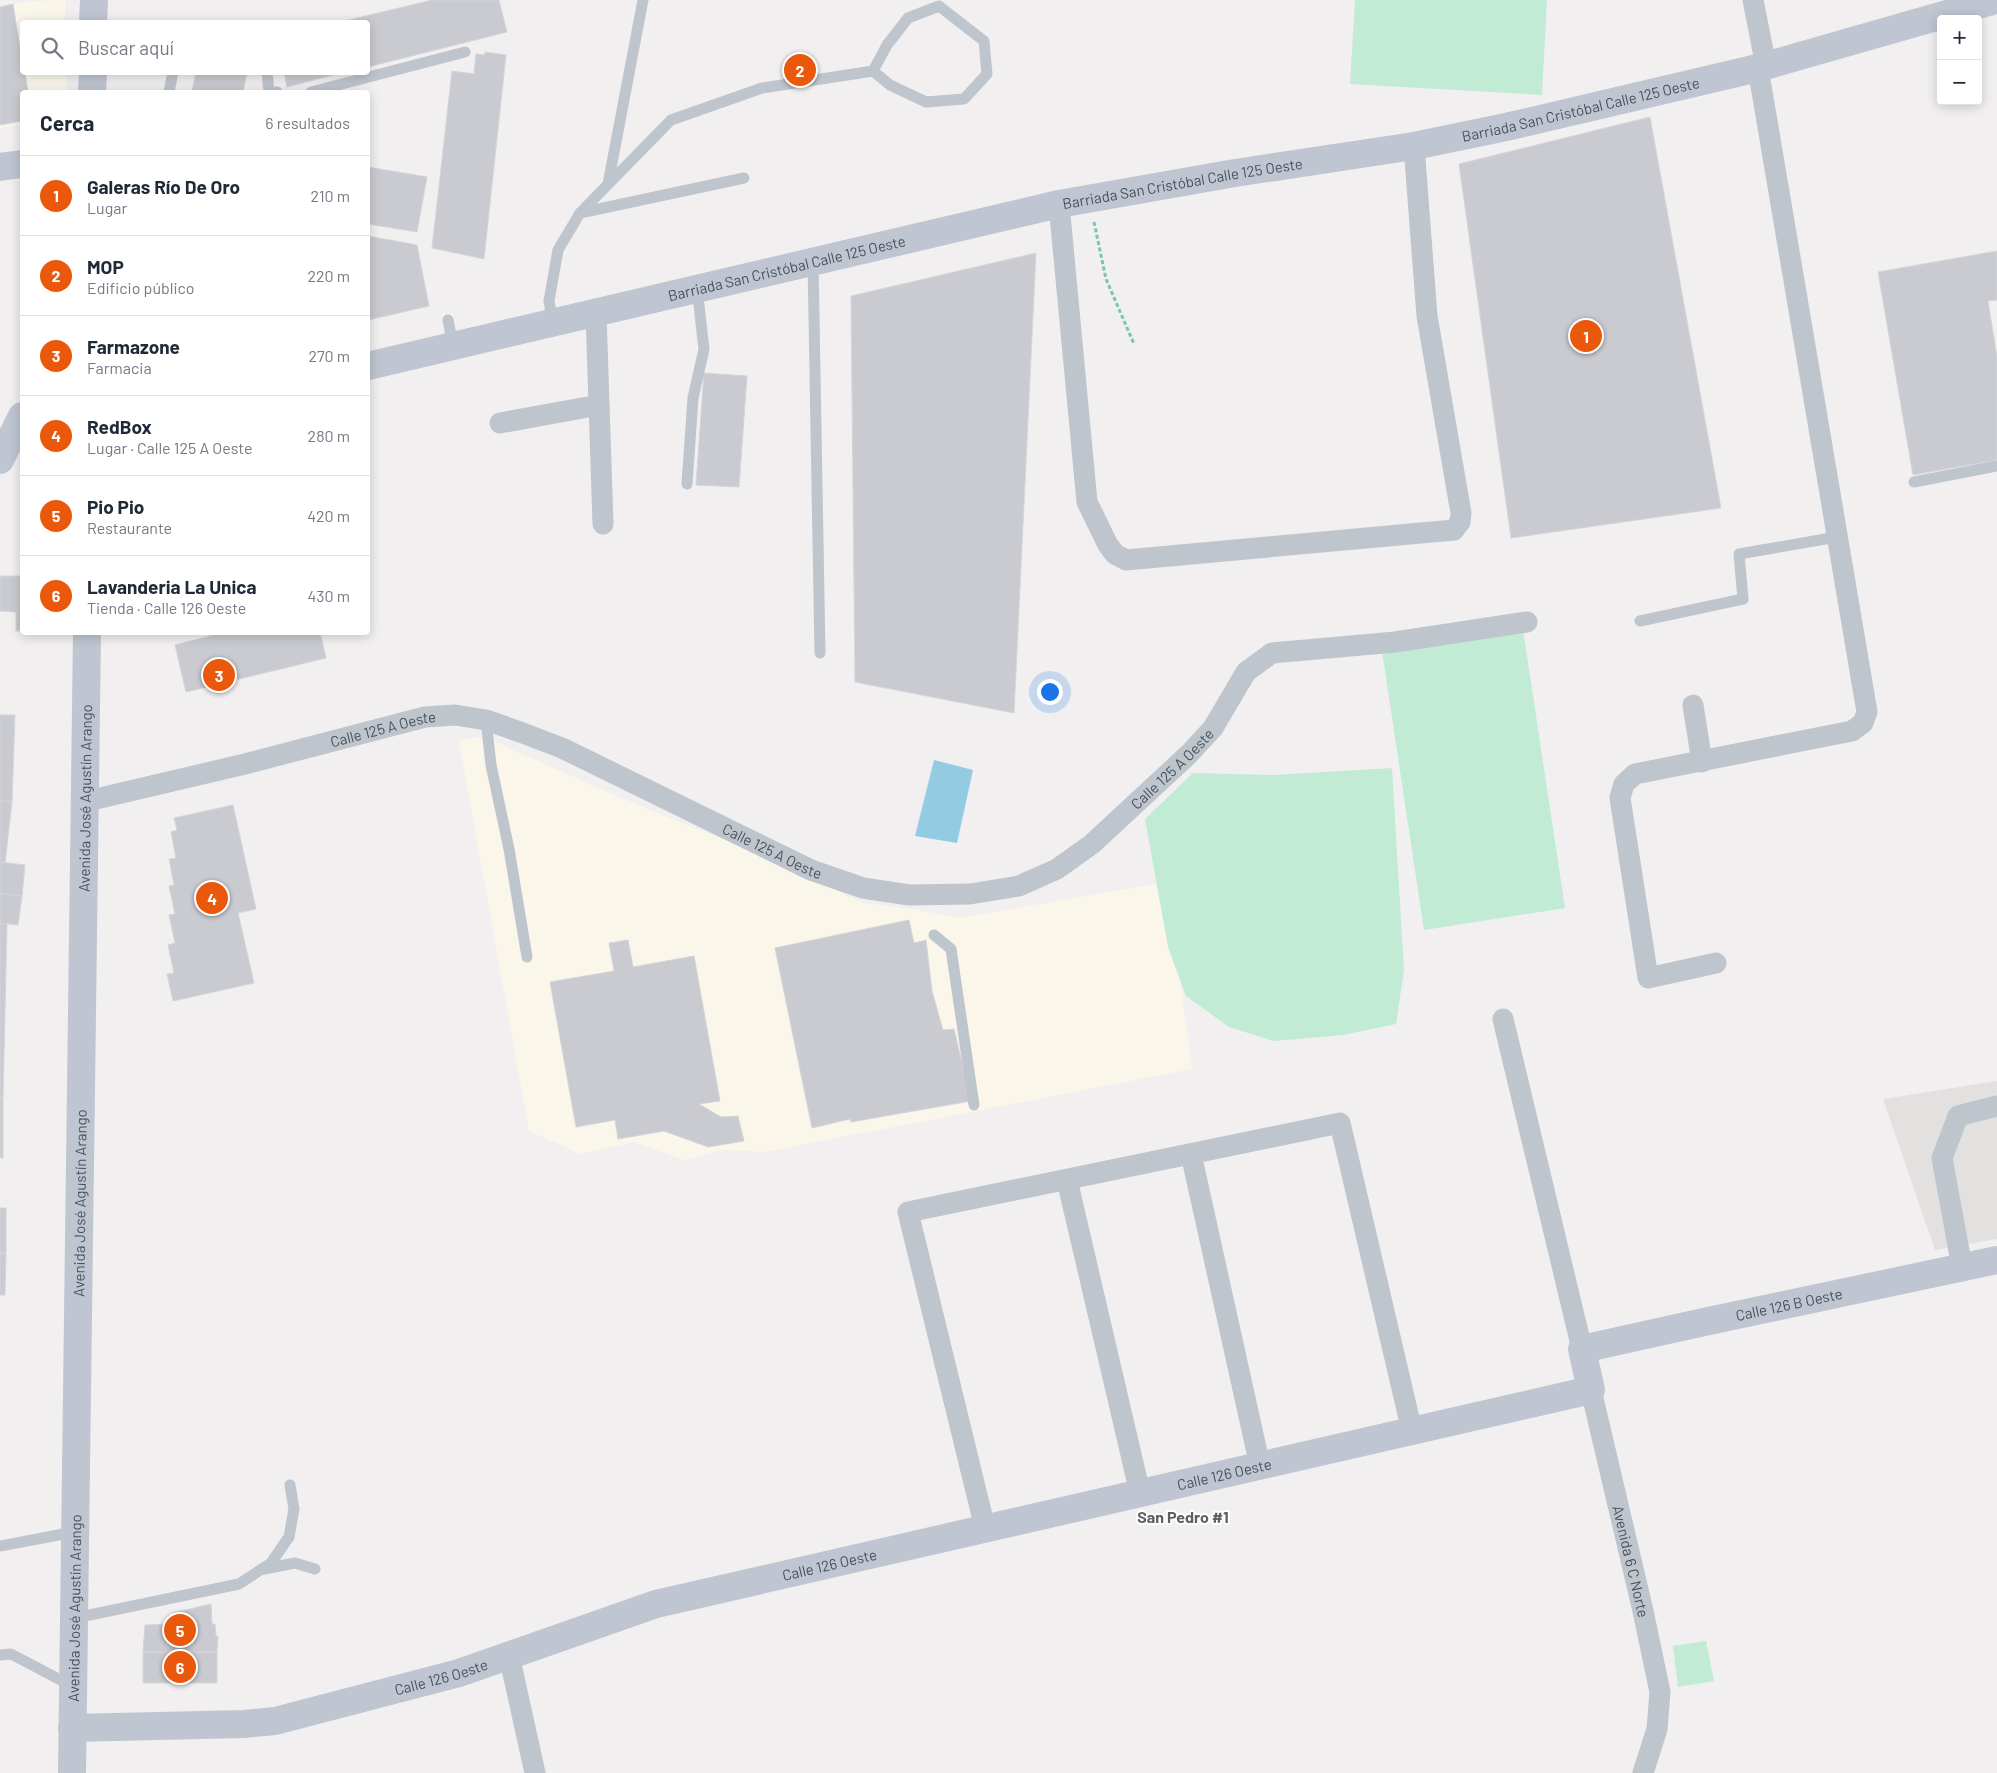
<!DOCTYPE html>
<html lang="es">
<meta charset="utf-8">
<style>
body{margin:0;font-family:Barlow,sans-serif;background:#f2f2f3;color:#1f2937}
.controls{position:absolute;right:15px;top:15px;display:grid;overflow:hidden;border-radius:5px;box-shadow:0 2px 12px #0003}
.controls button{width:45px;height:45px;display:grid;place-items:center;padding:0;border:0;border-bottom:1px solid #e0e1e3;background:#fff;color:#1f2937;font:25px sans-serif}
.you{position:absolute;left:1049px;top:691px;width:18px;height:18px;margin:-12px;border:4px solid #fff;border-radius:50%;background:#1a73e8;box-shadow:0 0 0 8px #1a73e833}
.badge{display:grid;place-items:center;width:32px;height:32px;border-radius:50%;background:#ea580c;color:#fff;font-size:16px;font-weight:700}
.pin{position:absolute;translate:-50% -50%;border:2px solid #fff;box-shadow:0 1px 5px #0006}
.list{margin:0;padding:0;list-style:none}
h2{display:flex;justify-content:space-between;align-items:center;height:65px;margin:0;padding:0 20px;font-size:21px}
h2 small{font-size:16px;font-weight:400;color:#747a83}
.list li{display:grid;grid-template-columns:32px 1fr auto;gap:15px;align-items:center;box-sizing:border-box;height:80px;padding:0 20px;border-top:1px solid #e0e1e3}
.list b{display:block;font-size:19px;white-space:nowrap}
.list p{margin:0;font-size:16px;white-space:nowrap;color:#747a83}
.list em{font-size:16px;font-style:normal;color:#747a83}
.icon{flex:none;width:28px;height:28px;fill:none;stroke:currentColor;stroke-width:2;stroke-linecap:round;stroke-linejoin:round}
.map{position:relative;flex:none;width:1997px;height:1773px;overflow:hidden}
.search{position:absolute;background:#fff;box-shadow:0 2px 12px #0003;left:20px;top:20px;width:350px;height:55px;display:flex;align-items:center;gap:12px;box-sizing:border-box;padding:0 18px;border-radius:5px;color:#747a83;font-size:19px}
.panel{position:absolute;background:#fff;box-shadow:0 2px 12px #0003;left:20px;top:90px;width:350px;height:545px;border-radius:5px}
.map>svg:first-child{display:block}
.commercial{fill:#faf7ea}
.education{fill:#e2e1e0}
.green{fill:#c2ebd6}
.water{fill:#93cbe3}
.building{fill:#c9cbd1;stroke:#d4d5da}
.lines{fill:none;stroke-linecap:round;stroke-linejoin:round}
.path{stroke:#7dc5a9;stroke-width:3;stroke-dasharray:4 2.5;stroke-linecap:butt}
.lane{stroke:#bfc5cd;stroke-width:11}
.street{stroke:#bfc5cd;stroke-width:21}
.secondary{stroke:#bfc6d1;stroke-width:28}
.labels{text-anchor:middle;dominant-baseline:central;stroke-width:4;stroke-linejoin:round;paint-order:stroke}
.street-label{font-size:15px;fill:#49515b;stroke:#fff}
.neighbourhood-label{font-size:16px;font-weight:bold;fill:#5c5f63;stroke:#fff}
</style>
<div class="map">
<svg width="1997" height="1773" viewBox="0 0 1997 1773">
<rect width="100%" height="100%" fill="#f1efef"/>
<path class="commercial" d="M65,0v22h-43v50l45,1v19h-45v32l-22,4v-122l33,-5z
M478,737l15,4 123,55 121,49 126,58 50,6 46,9 208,-36 25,187 -427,83 -41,-2 -41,10 -48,-18 -54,12 -52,-23 -70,-390z"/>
<path class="education" d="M1997,1081v158l-62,11 -52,-151z"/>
<path class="green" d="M1355,0h192l-5,95 -192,-11z
M1523,629l42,279 -141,22 -42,-279z
M1392,768l12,202 -8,54 -53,11 -69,6 -45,-14 -43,-31 -18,-49 -23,-128 48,-46 81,2z
M1706,1641l8,40 -36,6 -5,-41z"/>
<path class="water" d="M934,760l39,10 -16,73 -42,-7z"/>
<path class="building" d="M432,0h67l8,32 -139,35v-45h-27z
M13,4l9,57v11h3l3,20h-6v29l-22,4v-118z
M485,52l21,3 -22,204 -52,-11 20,-177 22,3 2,-20 9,1z
M196,72h51l-4,20h-51z
M284,72h60l-57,15z
M1650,117l71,391 -210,30 -52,-374z
M368,167l59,10 -10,55 -49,-8z
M368,236l49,9 12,61 -61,14z
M1997,251v49l-9,1 9,56v103l-84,15 -35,-203z
M1036,253l-22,460 -159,-31 -4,-386z
M704,373l43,3 -8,111 -43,-2z
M0,576h22v55h-6v-19l-16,-1z
M226,632h94l6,26 -140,34 -11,-47z
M0,715h15l-3,87 -12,-1z
M0,801l12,1 -7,61 -5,-1z
M233,805l23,104 -18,4 16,70 -81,18 -6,-27 7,-1 -6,-28 7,-2 -6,-28 6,-1 -6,-28 5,-1 -5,-26 7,-1 -5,-26 6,-2 -3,-12z
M0,862l25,3 -3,31 -22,-3z
M0,893l22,3 -4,29 -18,-2z
M909,920l5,23 12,-3 6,51 11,39 11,-1 17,72 -120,21 -1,-3 -38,9 -37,-180z
M0,923l7,1 -4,173h-3z
M628,940l5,27 61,-11 26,145 -21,3 22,13 17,-1 6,25 -36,6 -44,-16 -46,8 -3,-19 -39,7 -26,-145 64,-11 -5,-28z
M0,1097h3v61h-3z
M0,1208h6v45h-6z
M0,1253h6l-1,42h-5z
M211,1604l1,20h3l1,12h2l-1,16h-74l2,-27 29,-1 -1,-11z
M143,1652h74v31h-74z"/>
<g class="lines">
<path class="path" d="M1094,222l12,57 28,65"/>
<path class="lane" d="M267,72l2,20h8
M169,92l4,-20
M311,92l154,-40
M608,184l35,-184
M580,213l164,-35
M813,261l7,392
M448,320l5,26
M553,323l-4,-22 9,-51 22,-37 91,-93 91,-32 111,-17 17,14 36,17 38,-3 23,-25 -3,-33 -45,-35 -31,12 -21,27 -14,26
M1914,482l83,-16
M687,484l6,-86 11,-49 -7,-61
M1640,621l103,-22 -4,-45 98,-17
M486,720l5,45 18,84 18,108
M934,935l17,14 23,156
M0,1546l74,-14
M264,1569l31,-6 20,6
M75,1618l164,-34 32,-21 18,-26 5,-28 -4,-24
M0,1655l11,-1 61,32"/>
<g class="street">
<path d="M1753,0l13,66"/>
<path d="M1059,204l28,298 21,43 7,9 11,6 328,-30 6,-8 1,-9 -34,-197 -13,-170"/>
<path d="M596,313l7,211"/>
<path d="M500,423l99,-18"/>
<path d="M1693,705l9,57"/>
<path id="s1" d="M83,802l162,-38 180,-47 30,-2 31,5 34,12 42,16 249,122 52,18 46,7 61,-1 49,-8 38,-17 35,-25 97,-90 24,-26 33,-56 26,-19 123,-11 132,-20"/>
<path d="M1716,963l-68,15 -28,-180 4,-14 11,-10 217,-43 11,-8 4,-11 -109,-644"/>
<path d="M1503,1019l79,330"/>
<path d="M1191,1154l69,312"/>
<path d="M1067,1180l73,313"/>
<path d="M1962,1267l-20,-109 16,-42 39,-10"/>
<path id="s2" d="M1591,1390l52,221 17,81 -3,37 -14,44"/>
<path d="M985,1528l-77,-316 432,-89 72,308"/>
<path d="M509,1655l26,118"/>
</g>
<g class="secondary">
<path d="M93,22l1,-22"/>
<path d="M92,92l1,-20"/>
<path d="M0,167l22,-3"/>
<path id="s3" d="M368,366l691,-162 176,-31 179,-27 92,-19 252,-59 238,-68"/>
<path d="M0,460l22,-44"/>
<path id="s4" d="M72,1728l172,-4 31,-3 184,-48 197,-69 935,-214 -9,-41 122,-27 293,-62"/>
<path id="s5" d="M72,1773l15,-1141"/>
</g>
</g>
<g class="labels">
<g class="street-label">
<text stroke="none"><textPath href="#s3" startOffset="1240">Barriada San Cristóbal Calle 125 Oeste</textPath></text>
<text stroke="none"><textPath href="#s3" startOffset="835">Barriada San Cristóbal Calle 125 Oeste</textPath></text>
<text stroke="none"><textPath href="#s3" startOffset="430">Barriada San Cristóbal Calle 125 Oeste</textPath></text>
<text stroke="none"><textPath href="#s1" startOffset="309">Calle 125 A Oeste</textPath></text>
<text stroke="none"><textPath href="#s1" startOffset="1179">Calle 125 A Oeste</textPath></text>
<text stroke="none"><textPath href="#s5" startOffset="975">Avenida José Agustín Arango</textPath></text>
<text stroke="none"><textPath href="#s1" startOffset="729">Calle 125 A Oeste</textPath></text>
<text stroke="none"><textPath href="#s5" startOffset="570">Avenida José Agustín Arango</textPath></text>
<text stroke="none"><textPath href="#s4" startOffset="1815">Calle 126 B Oeste</textPath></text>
<text stroke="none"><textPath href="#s4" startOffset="1185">Calle 126 Oeste</textPath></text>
<text stroke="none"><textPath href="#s2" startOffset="176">Avenida 6 C Norte</textPath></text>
<text stroke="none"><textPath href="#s4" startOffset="780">Calle 126 Oeste</textPath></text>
<text stroke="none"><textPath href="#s5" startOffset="165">Avenida José Agustín Arango</textPath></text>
<text stroke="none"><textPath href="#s4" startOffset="375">Calle 126 Oeste</textPath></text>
</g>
<g class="neighbourhood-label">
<text x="1183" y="1516">San Pedro #1</text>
</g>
</g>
</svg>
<div class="controls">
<button>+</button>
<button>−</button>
</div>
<div class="you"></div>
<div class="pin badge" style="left:1586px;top:336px">1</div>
<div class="pin badge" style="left:800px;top:70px">2</div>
<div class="pin badge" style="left:219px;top:675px">3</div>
<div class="pin badge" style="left:212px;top:898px">4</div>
<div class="pin badge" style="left:180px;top:1630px">5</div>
<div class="pin badge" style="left:180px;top:1667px">6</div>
<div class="search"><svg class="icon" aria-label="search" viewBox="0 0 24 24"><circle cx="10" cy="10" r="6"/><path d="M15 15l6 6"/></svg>Buscar aquí</div>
<section class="panel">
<h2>Cerca<small>6 resultados</small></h2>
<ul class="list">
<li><span class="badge">1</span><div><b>Galeras Río De Oro</b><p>Lugar</p></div><em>210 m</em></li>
<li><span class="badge">2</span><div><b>MOP</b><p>Edificio público</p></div><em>220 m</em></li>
<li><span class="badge">3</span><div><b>Farmazone</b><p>Farmacia</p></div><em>270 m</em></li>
<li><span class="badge">4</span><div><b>RedBox</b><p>Lugar · Calle 125 A Oeste</p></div><em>280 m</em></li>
<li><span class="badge">5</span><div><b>Pio Pio</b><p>Restaurante</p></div><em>420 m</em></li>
<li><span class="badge">6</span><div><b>Lavanderia La Unica</b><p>Tienda · Calle 126 Oeste</p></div><em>430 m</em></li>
</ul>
</section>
</div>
